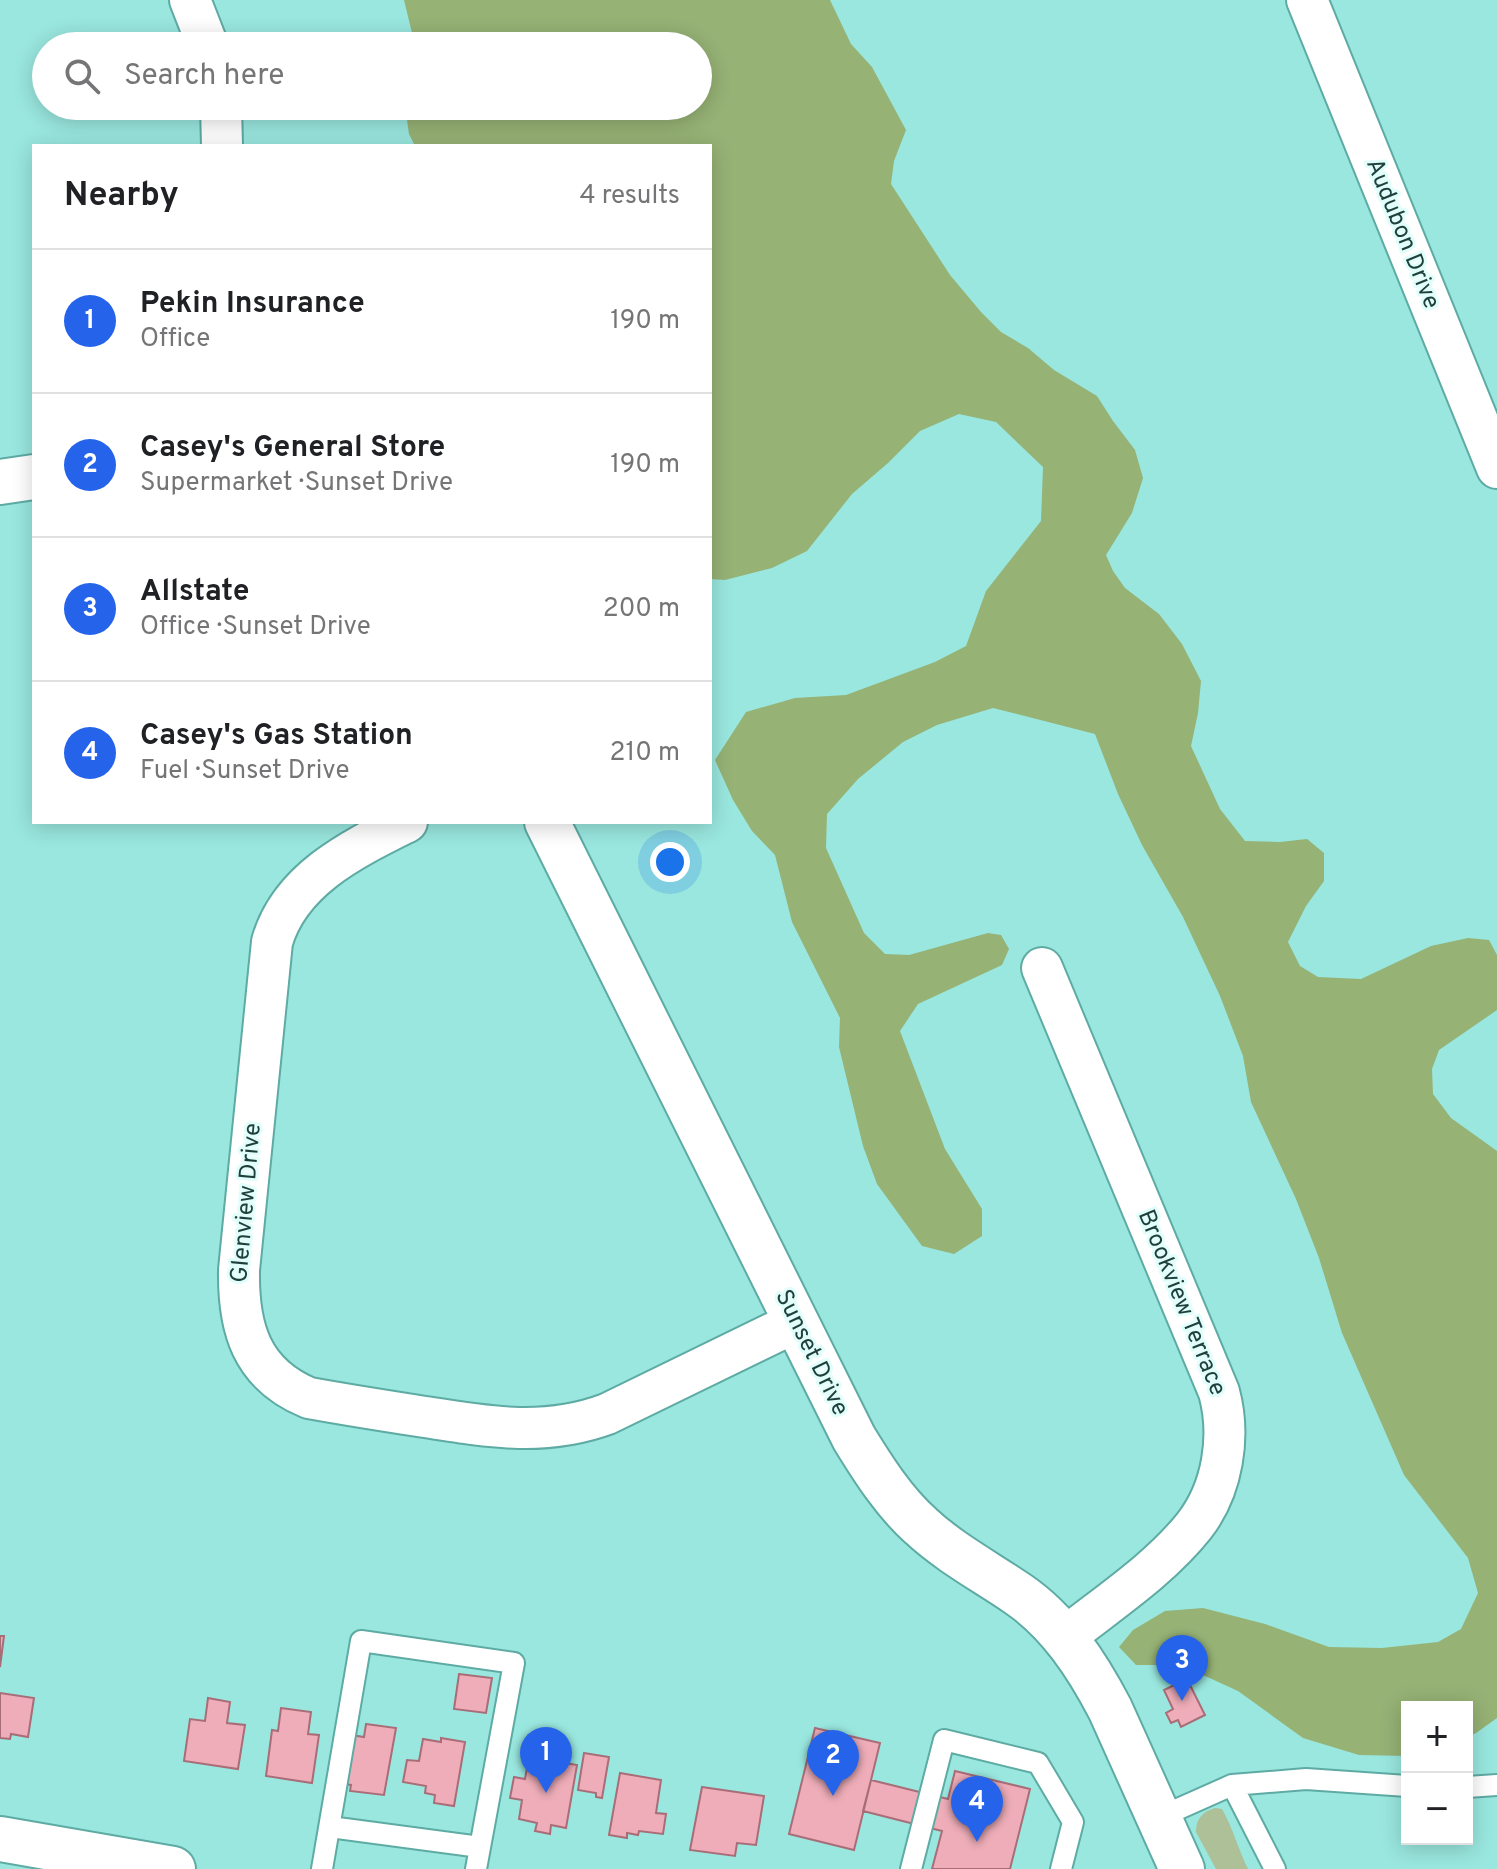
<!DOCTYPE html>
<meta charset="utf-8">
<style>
body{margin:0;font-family:Overpass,sans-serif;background:#f2f2f2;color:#202124}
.controls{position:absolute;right:24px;bottom:24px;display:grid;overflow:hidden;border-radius:0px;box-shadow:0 4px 20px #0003}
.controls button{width:72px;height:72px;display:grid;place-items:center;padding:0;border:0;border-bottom:2px solid #e0e0e0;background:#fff;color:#202124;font:40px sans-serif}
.you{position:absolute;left:670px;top:862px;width:28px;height:28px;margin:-20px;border:6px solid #fff;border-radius:50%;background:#1a73e8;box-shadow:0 0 0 12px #1a73e833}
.badge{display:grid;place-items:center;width:52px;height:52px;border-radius:50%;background:#2563eb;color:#fff;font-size:26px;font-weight:700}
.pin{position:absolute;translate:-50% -66px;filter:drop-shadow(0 2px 4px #0008)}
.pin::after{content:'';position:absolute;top:42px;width:28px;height:24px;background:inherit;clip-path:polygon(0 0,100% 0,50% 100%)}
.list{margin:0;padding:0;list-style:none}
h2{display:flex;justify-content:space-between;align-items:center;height:104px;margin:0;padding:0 32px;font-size:34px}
h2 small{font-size:26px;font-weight:400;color:#757577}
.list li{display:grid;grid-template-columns:52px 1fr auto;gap:24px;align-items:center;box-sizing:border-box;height:144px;padding:0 32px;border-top:2px solid #e0e0e0}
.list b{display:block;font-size:30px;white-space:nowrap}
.list p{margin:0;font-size:26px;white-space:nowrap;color:#757577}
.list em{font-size:26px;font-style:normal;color:#757577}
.icon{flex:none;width:44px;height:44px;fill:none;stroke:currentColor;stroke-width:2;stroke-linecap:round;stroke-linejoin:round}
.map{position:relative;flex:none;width:1497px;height:1869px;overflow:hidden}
.search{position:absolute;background:#fff;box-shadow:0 4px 20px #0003;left:32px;top:32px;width:680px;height:88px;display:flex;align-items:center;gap:20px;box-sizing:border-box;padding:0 28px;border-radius:44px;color:#757577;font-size:30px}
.panel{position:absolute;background:#fff;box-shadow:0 4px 20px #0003;left:32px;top:144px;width:680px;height:680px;border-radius:0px}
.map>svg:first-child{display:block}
.green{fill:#adc098}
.forest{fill:#96b275}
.building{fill:#eeadb8;stroke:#a96d78;stroke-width:2}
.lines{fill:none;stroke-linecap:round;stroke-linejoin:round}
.service-casing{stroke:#5eaba4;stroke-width:24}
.minor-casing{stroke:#5eaba4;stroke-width:44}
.tertiary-casing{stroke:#5eaba4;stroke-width:48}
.primary-casing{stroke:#5eaba4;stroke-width:48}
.service{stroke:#fff;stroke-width:20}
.minor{stroke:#fff;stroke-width:40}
.tertiary{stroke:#fff;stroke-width:44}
.primary{stroke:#fff;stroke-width:44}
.labels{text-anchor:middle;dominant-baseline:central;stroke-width:6;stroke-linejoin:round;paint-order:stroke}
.street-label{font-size:24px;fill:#1e3f3c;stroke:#e1fefb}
</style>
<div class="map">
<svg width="1497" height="1869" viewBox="0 0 1497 1869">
<rect width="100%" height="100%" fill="#99e7df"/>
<path class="green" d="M1215,1808l7,1c11,19 16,40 26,60h-32l-20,-37c0,-13 6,-20 19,-24z"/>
<path class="forest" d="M404,0h426l21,44 21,23 34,63 -12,31 -3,23 59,91 31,37 20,20 27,16 26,22 43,26 16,25 22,29 8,28 -11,35 -26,42 7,16 12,17 34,26 23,30 19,37 -3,32 -7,33 29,63 25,32 35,1 27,-3 17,14v28l-18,25 -18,36 12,24 18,11 43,2 70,-33 37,-8 21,2 8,15v55l-58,40 -7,19 1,25 18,24 46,33v567l-21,15 -9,4v-30h-60v49l-48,-1 -56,-17 -65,-47 -57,-26h-45l-17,-18 14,-17 32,-19 38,-3 62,16 64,23 53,1 56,-6 23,-13 17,-36 -10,-35 -64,-83 -62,-142 -23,-75 -23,-59 -45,-97 -8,-46 -23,-60 -37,-79 -41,-72 -24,-51 -23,-60 -102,-26 -56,17 -34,17 -45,37 -31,35 -1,34 38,85 21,21 24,1 79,-22 13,2 8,14 -7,16 -84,39 -18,27 45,118 37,60v27l-28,18 -32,-8 -45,-62 -14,-38 -24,-99 1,-29 -48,-96 -17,-67 -23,-24 -19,-31 -18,-40 31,-48 49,-14 51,-3 89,-33 31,-16 20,-55 55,-70 2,-54 -47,-45 -37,-8 -39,17 -32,32 -36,31 -45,57 -35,17 -47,12 -15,-1v-433h-295l-6,-12 -4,-28h293v-60h-287l2,-9z"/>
<path class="building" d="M0,1636h4l-4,31z
M459,1674l33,4 -6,35 -32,-4z
M1187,1679l18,36 -24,12 -3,-7 -7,3 -5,-10 7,-4 -9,-19z
M0,1693l34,5 -6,39 -17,-3 -1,5 -10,-1z
M208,1698l22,4 -3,21 18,2 -7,44 -54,-8 6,-42 15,2z
M281,1708l30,4 -3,22 11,1 -7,48 -46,-7 6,-46 6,1z
M366,1724l30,4 -12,67 -34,-4 1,-6 -9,-1 9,-49 13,2z
M815,1728l65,15 -26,107 -65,-16z
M441,1738l24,4 -11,64 -20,-3 1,-8 -10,-2 1,-7 -23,-4 4,-22 12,1 4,-22 18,3z
M584,1753l25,4 -7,41 -6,-1v-4l-18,-3z
M529,1757l48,8 -11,63 -15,-3 -1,9 -15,-3 2,-8 -18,-4 3,-19 -12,-2 4,-21 11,2z
M955,1771l75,18 -20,80h-78l10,-38 -79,-20 8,-31 77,19z
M620,1773l41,7 -5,33 10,1 -3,20 -24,-3 -1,4 -11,-2v5l-18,-3z
M702,1787l62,9 -8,49 -19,-2 -2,13 -45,-6z"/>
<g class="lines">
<defs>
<path id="service" d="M1232,1785l43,84
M1467,1787l30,-2
M1158,1818l74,-33 74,-6 101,7
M330,1827l150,20
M322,1869l39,-228 153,22 -38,206
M911,1869l33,-129 94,23 35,59 -12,47"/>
<path id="minor" d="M190,0l18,46
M1307,0l190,468
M221,106l1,40
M407,822c-54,27 -117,57 -135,120l-33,328c-1,58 12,104 70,128 39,7 77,13 116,19 63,10 120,20 182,-3l189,-92
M1042,968l177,424c12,44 4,97 -25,134 -35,44 -86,77 -130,112"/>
<path id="tertiary" d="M0,482l34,-5
M547,822l307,616c19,31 40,64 67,88 29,27 65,46 97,68 41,28 69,71 92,115l72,160"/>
<path id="primary" d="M0,1839l173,30"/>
</defs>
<use href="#service" class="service-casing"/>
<use href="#minor" class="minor-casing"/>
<use href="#tertiary" class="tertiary-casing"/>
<use href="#primary" class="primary-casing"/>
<use href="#service" class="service"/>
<use href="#minor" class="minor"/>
<use href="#tertiary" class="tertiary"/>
<use href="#primary" class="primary"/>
</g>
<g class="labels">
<g class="street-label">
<text transform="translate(1402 234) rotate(68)">Audubon Drive</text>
<text transform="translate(247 1203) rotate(-85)">Glenview Drive</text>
<text transform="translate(1181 1303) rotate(68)">Brookview Terrace</text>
<text transform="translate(811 1353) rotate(64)">Sunset Drive</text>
</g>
</g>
</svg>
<div class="controls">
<button>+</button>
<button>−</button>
</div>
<div class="you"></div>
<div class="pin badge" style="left:546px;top:1793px">1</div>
<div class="pin badge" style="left:833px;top:1796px">2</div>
<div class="pin badge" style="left:1182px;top:1701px">3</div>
<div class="pin badge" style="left:977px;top:1842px">4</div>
<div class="search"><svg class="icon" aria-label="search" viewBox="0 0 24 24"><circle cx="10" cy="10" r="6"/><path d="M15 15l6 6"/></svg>Search here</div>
<section class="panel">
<h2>Nearby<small>4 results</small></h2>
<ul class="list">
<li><span class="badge">1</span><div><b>Pekin Insurance</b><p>Office</p></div><em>190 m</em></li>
<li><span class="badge">2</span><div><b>Casey's General Store</b><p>Supermarket · Sunset Drive</p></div><em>190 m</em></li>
<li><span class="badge">3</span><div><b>Allstate</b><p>Office · Sunset Drive</p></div><em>200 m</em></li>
<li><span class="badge">4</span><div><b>Casey's Gas Station</b><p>Fuel · Sunset Drive</p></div><em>210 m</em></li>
</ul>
</section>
</div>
